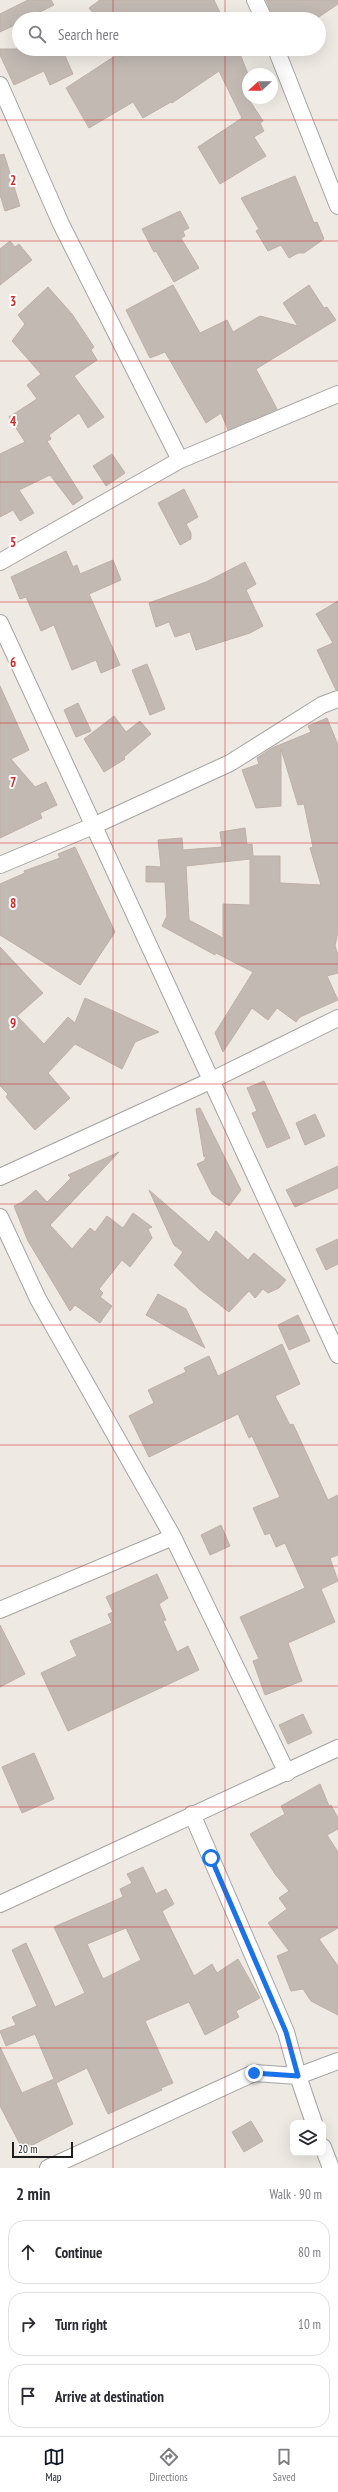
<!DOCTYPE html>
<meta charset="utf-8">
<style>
body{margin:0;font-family:"PT Sans Narrow",sans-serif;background:#f2f2f3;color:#2b2b33}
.controls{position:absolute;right:12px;bottom:12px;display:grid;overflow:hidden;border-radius:8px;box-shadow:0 4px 16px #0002}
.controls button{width:36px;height:36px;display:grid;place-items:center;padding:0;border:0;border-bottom:1px solid #e1e1e2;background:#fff;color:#2b2b33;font:20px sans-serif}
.compass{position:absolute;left:242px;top:68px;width:36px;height:36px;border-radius:50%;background:#fff;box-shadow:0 4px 16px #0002;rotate:248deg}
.scale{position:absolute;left:12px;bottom:10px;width:61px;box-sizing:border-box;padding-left:4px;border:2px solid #1d1d1d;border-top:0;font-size:11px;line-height:14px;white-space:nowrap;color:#1d1d1d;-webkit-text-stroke:3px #fff;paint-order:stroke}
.stop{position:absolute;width:12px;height:12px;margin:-9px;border:3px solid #1a73e8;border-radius:50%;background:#fff}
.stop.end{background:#1a73e8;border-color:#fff;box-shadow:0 1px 4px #0008}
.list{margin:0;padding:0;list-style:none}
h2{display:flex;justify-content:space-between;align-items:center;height:52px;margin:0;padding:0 16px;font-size:17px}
h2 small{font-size:13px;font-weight:400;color:#7c7c81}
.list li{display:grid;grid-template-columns:26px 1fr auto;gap:12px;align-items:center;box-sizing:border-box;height:64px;margin:0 8px 8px;padding:0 8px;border:1px solid #e1e1e2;border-radius:16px}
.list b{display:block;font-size:15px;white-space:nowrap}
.list em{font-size:13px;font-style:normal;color:#7c7c81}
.icon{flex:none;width:22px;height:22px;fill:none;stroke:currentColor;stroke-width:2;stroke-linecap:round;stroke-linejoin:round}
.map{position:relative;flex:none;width:338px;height:2168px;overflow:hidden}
.search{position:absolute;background:#fff;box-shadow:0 4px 16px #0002;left:12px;right:12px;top:12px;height:44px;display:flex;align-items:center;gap:10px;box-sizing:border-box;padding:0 14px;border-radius:22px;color:#7c7c81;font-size:15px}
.sheet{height:268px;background:#fff}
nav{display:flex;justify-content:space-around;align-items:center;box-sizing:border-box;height:56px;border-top:1px solid #e1e1e2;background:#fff;font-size:11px;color:#7c7c81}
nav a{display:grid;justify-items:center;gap:2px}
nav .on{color:#111827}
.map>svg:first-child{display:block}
.building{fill:#c2b9b3;stroke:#beb0a7;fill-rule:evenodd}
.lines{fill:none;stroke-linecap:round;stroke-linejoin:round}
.minor-casing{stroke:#a4a4a4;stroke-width:18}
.minor{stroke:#fff;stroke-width:16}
.route{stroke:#1a73e8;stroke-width:5}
.grid{fill:none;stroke:#d62828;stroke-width:1;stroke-opacity:0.55}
.grid-label{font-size:13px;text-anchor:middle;font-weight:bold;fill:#d62828;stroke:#fff;stroke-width:4;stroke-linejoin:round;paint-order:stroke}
</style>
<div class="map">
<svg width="338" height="2168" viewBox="0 0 338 2168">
<rect width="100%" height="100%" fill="#eeeae3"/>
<path class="building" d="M28,0h23l3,5 -28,14h-7v4l-19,9v-18z
M100,0h114l9,19h-125l-9,-11z
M266,0h72v4l-22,15h-42z
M0,49h62l11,25 -23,11 -6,-14 -30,14 -14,-30z
M138,49h100l10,25v24l15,23 -3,2 4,8 -10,6 12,19 -46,28 -22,-37 44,-29 -23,-47 -47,32 -1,-1 -28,16 -10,-16 -44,26 -23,-40 52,-34 2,3z
M4,154l16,52 -15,5 -5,-16v-40z
M295,176l19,47 3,-1 7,17 -20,14h-6l-9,5 -8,-13 -13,6 -12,-20 3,-2 -18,-31z
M180,211l9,17 -6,3 2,5 -4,2 18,30 -25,14 -18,-31 -2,1 -12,-23z
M10,241l5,6 4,-3 13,16 -32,25v-36z
M173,285l27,48 27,-13 6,12 27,-16 38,10 -15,-23 26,-18 15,23 3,-1 9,13 -80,49 21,40 -49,21 -7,-17 -15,10 -41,-71 -15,6 -24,-48z
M48,287l24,27 22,33 -3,3 6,10 -23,16 30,41 -16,11 -9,-15 -30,22 2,4 -4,2 36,57 -10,7 -23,-30 -31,15 15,23 -14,8 -7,-11 -13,7v-63l25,-12 -16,-25 28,-18 -10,-14 14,-11 -29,-33 13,-17 -7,-9z
M112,454l13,19 -19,13 -13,-20z
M184,489l14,28 -12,7 5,9v6l-11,6 -22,-42z
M66,551l7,16 4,-2 3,9 33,-14 8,20 -32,14 31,71 -19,8 -5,-13 -24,10 -18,-45 -13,6 -15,-34 -6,2 -9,-22z
M245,562l11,22 -10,6 17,36 -13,7 -54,17 -6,-18 -15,5 -6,-15 -13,5 -7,-24 57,-21z
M338,601v89h-2l-19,-40 16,-7 -17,-29z
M147,664l18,45 -15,6 -18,-45z
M0,686l29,64 -18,9 24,28 11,-5 11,23 -17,8 2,5 -42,20z
M78,703l13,28 -15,6 -12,-27z
M114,716l12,16 14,-11 11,13 -27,23 1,2 -21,13 -20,-33z
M327,718l11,27v186l-3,15 3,9v18l-11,3 11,24 -38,17 -4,5 -19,-14 -9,12 -16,-12 -29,44 -8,-19 38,-61 -37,-19 -1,2 -53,-29 5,-10 -2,-34h-19v-16l15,1 -3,-27 24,-2 1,12 39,-3 -2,-15 25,-4 2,17 5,-1 1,12h27v27l41,2 -11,-37 3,-1 -9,-43 -6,1 -17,-56v57l-25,2 -14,-38 17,-6 -2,-6 15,-10 39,-16 -3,-6zM250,859v46l-27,-1v34l-34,-18 -3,-54z
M75,847l40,85 -35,53 -80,-50v-51l25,-11 -1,-2 36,-13 -2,-4z
M0,947l43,46 -26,23 27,28 24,-27 7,6 10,-25 74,34 -24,10 -13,27 -47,-25 -27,29 22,25 -35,32 -29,-33 2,-3 -8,-8z
M264,1081l26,57 -23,10 -15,-35 5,-2 -10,-23z
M200,1108l41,82 -12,16 -17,-12 -15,-30 7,-3 3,-6 -3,2 -8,-48z
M315,1114l10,22 -20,9 -9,-22z
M119,1152l-69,73 22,24 18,-21 5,4 12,-16 16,12 10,-15 19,14 -4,2 4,9 -22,29 -8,-7 -23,29 4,4 -3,4 12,9 -12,17 -25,-18 -5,6 -42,-70 -14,-35 8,-4 14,-12 11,12 24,-24 -3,-3z
M338,1166v22l-43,19 -9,-17z
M149,1190l60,52 7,-11 32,29 6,-7 32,27 -7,8 -11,5 -5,-4 -8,9 -6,-7 -20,21 -30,-23 -25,-24 9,-13 -9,-7z
M338,1239v25l-12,6 -10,-21z
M158,1294l28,15 19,39 -59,-33z
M298,1315l12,26 -21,9 -11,-25z
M282,1344l18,40 -25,12 15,29 3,-1 35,76 10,-5v60l-8,3 8,23 -17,8 14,33 -47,21 14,38 -37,14 -12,-34 6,-2 -19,-42 65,-29 -20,-45 -9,4 -6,-14 -5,2 -12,-27 27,-11 -28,-61 -3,2 -11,-24 -89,43 -20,-41 25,-13 -6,-13 38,-18 -2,-4 25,-12 9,20z
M221,1525l9,21 -20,9 -9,-20z
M157,1574l11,24 -9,6 7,16 -3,1 14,31 11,-6 11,24 -131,61 -27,-58 36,-17 -7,-15 42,-18 -4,-9 5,-2 -7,-15z
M0,1625l25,49 -25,13z
M303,1714l9,19 -24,11 -9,-19z
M34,1753l20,46 -32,14 -20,-46z
M320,1784l9,22 2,-1 7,13v11l-11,6 11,17v76l-19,11 19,27v49l-27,-14 -8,-12 -12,2 -14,-35 12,-5 -21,-28 19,-14 -8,-11 10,-7 -14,-17 -25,-40 35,-20 -4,-8z
M143,1867l13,27 10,-5 8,15 -12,7 32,65 18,-12 5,9 21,-14 22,39 -24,13 3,6 -34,18 -16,-33 -44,19 28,62 -12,5 1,2 -54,24 -21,-46 -31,15 17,41 -50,26 -23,-44v-59l22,46 32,-14 -19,-45 -29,12 -6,-15 16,-6 -4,-8 25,-11 -25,-56 14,-7 29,64 30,-14 -31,-66 69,-30 -3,-8 12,-6 -5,-9zM126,1928l15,32 -38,19 -16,-35z
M251,2121l12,20 -19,11 -12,-20z"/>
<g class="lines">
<defs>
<path id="minor" d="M255,0l9,19
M276,49l62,157
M0,85l61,139 119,236
M0,562l180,-102 158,-66
M0,623l338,732
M0,865l93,-39 137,-63 92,-58 16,-6
M0,1177l210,-96 128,-63
M0,1217l38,82 135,238 114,236
M0,1610l173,-73
M192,1814l94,218 12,44 16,47
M0,1904l338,-156
M323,2147l8,21
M48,2168l206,-95 44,3 40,-15"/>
</defs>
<use href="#minor" class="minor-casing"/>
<use href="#minor" class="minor"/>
</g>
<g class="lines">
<path class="route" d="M211,1858l75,174 12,44 -44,-3"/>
</g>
<path class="grid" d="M113,0v19M225,0v19M113,49v2119M225,49v2119M0,120h338M0,241h338M0,361h338M0,482h338M0,602h338M0,723h338M0,843h338M0,964h338M0,1084h338M0,1204h338M0,1325h338M0,1445h338M0,1566h338M0,1686h338M0,1807h338M0,1927h338M0,2048h338"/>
<g class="grid-label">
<text x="13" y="185">2</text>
<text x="13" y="306">3</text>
<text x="13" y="426">4</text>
<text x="13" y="547">5</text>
<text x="13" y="667">6</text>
<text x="13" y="787">7</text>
<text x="13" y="908">8</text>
<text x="13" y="1028">9</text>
</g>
</svg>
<div class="controls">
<button><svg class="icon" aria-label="layers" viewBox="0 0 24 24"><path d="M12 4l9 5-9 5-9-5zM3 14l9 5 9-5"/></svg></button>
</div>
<svg class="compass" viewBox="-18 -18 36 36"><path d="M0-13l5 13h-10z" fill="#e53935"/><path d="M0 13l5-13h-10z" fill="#7c7c81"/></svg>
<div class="scale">20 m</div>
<div class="stop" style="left:211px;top:1858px"></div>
<div class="stop end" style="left:254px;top:2073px"></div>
<div class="search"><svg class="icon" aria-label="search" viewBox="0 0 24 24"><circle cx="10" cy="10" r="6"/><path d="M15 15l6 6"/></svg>Search here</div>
</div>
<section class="sheet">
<h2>2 min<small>Walk · 90 m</small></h2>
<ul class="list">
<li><svg class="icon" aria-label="ahead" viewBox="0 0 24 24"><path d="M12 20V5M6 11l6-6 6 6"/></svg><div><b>Continue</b></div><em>80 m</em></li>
<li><svg class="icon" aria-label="right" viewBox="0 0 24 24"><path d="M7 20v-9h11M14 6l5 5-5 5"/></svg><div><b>Turn right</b></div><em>10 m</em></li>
<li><svg class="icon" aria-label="arrive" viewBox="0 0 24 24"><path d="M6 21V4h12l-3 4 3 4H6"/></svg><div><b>Arrive at destination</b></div></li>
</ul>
</section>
<nav>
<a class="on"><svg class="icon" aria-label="map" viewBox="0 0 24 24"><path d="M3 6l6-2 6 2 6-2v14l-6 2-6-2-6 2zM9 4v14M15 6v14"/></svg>Map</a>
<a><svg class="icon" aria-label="directions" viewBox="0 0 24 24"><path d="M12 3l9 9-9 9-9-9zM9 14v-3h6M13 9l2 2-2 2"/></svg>Directions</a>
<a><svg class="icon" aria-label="saved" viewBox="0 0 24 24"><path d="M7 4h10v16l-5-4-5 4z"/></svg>Saved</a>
</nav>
